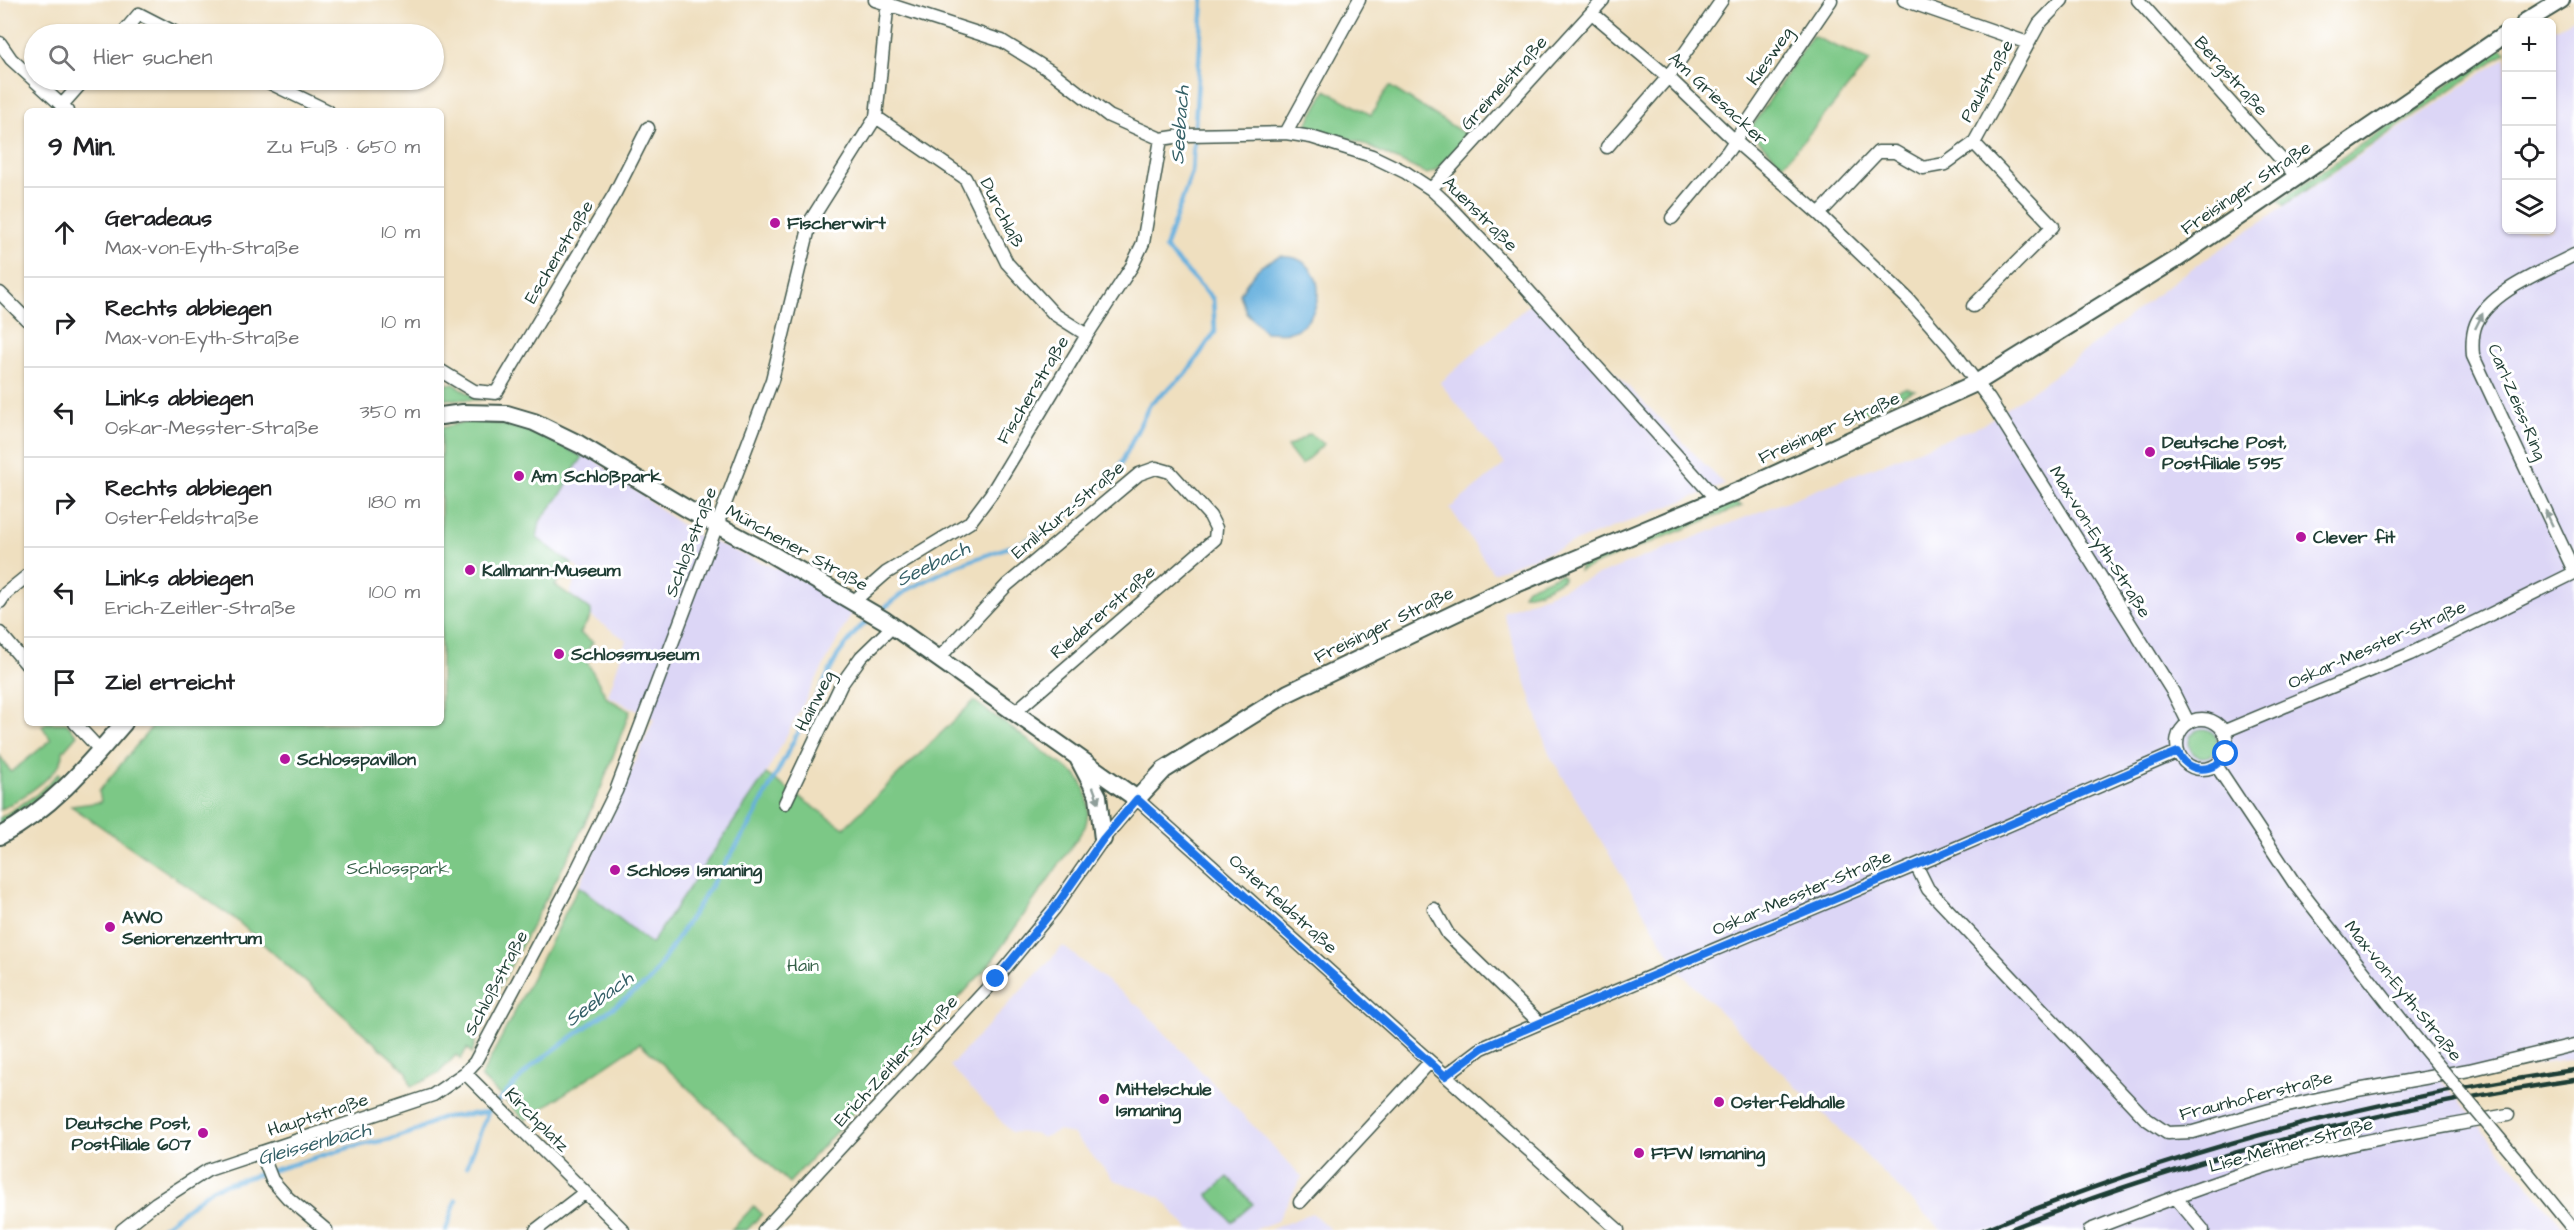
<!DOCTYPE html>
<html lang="de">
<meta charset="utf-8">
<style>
body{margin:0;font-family:"Architects Daughter",sans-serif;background:#f6f6f6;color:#202124}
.controls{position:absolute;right:18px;top:18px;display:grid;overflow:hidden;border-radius:9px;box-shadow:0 2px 4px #0004}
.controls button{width:54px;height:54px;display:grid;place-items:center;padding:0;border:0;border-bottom:2px solid #e0e0e0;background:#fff;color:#202124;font:30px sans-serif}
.stop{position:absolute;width:18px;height:18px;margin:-14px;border:4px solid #1a73e8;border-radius:50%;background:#fff}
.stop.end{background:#1a73e8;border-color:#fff;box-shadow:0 2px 6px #0008}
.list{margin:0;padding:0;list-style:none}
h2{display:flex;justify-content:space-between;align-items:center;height:78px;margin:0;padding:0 24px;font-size:26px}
h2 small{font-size:20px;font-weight:400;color:#757577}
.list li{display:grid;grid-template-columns:39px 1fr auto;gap:18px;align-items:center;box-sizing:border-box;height:90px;padding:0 24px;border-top:2px solid #e0e0e0}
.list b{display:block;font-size:22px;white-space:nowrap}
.list p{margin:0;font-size:20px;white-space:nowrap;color:#757577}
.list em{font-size:20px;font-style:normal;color:#757577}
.icon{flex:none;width:33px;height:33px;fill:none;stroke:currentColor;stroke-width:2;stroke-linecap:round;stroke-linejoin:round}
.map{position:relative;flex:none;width:2574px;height:1230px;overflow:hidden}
.search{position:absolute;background:#fff;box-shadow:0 2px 4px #0004;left:24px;top:24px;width:420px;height:66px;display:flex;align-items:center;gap:15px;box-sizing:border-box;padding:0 21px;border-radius:33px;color:#757577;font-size:22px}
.panel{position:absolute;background:#fff;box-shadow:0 2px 4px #0004;left:24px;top:108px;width:420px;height:618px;border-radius:9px}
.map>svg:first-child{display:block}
.built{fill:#dcd6f6}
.green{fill:#7bc886;stroke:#4d825d;stroke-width:1.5}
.water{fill:#66b0de;stroke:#427689;stroke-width:1.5}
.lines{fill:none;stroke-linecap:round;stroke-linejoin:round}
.stream{stroke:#66b0de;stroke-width:4.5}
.street-casing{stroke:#3e5549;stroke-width:15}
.secondary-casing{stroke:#3e5549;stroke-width:20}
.street{stroke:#fff;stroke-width:12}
.secondary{stroke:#fff;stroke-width:16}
.rail{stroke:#1f3d34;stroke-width:4.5}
.street-bridge-casing{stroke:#3e5549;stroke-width:15;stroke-linecap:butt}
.street-bridge{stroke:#fff;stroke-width:12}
.oneway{fill:#8f9e9a}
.route{stroke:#1a73e8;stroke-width:8}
.poi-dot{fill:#b5179e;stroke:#fff;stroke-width:2}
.labels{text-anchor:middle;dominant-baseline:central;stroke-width:6;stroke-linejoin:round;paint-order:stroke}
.street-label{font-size:18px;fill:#1f3d34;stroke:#fff}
.poi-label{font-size:18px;font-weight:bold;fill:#1f3d34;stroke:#fff;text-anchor:start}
.park-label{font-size:18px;fill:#366048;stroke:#fff}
.water-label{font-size:20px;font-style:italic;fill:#346067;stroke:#fff}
</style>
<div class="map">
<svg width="2574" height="1230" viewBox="0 0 2574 1230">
<rect width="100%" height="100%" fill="#fff"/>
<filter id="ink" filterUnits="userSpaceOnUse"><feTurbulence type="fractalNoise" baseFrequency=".0167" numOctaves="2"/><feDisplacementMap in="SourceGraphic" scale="12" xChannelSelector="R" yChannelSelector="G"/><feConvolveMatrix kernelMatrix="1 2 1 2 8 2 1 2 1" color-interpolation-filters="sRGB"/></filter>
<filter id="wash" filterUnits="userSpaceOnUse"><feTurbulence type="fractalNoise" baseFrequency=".008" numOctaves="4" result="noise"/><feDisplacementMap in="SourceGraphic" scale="24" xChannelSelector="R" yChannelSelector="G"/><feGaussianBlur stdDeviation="1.35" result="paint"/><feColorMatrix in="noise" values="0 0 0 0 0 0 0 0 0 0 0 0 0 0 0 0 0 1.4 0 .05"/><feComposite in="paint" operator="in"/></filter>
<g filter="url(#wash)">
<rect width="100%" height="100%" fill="#efdfbf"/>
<path class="built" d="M2574,18v1041l-134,19 126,152h-625l-261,-258 -131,-218 -46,-142 479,-187 70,-48 130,-102 324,-218v173h46v-199z
M1539,296l186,189 -232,88 -43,-65 55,-44 -65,-81z
M493,422l34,6 64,29 101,76 119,50 43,26 -88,165 -115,170 -72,-58 75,-167 -46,-23 18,-56 -35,-24v-6l-21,-16 9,-26 -42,-30 -75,-67z
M1063,946l80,64 159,167 -25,44 -24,9h-64l-29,-33 -46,-17 -41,-46 -15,-3 -16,7 -7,-5 -24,-1 -61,-66z
M1312,1213l19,17h-62z"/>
<path class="green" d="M1812,36l58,25 -87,104 -34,-34z
M2501,48l5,4 -222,153 -5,-4z
M1389,86l79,50 -33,35 -8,3 -70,-33 -51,-15 20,-36 45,25z
M445,384h9l25,16 -38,-1v-12z
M1905,388l10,2 -70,32 8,-11z
M471,420c48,5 70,14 112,37l-13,18 -5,14 -25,32 -3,17 35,26 -17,21 36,25v6l-11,17 13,9 -9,14 23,42 23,13 -29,77 -27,58 -103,195 8,-12 -7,24 -5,-5 -6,11 -5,-4 -18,19 -27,13 -4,-15 -172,-153 -164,-113 30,-4 -2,-11 56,-68h286v-295z
M1310,434l14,10 -23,21 -14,-18z
M1734,502l8,4 -163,65 2,-7z
M1560,574l3,2v3c-10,6 -29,17 -40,15l4,-6z
M974,701l102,74c13,16 15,32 9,52l-96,138 -200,218 -149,-140 -115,77 -44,-43 98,-191 72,58 115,-170 78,54z
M46,723h20l11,12 -14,16c2,22 -45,49 -63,59v-54l11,16 40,-32 -9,-14z
M2189 743a14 14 0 1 1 28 0a14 14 0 1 1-28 0Z
M59,773l2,3 -28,26 -33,23v-7l36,-23z
M1228,1177l25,27 -21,18 -24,-27z
M754,1206l8,8 -15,16h-16z"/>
<path class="water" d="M1281,256c4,1 10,1 14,2 34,12 28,61 -2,73 -8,3 -20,1 -28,1l-19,-20 -6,-18c12,-20 18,-30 41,-38z"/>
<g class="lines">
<path class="stream" d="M879,612l28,-22 48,-24 71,-25 37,-22 47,-40 12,-17 28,-58 35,-29 30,-43 -2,-33 -48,-51 27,-76 11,-172
M467,1166l21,-54 45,-47 117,-84 101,-158 87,-168 20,-26 15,-12
M159,1230l54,-42 138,-41 40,-8 22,-7 27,-14 48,-6
M446,1230l10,-30"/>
</g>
</g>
<g filter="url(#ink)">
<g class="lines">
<defs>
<path id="street" d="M875,0l127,41 50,31 57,44 52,23 27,-4 98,-2 25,4 61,19 33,16 26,17 14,13 71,75 200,222
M1904,0l124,43
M2138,0l159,177
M1592,13l76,64 66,63 85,74 88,84 43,49 39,52 184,293 15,30
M122,34l17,-20 39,20
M0,43l11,16 57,52
M264,80l64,31
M61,106l23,-26
M876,117l89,61 42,85 47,51 33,21
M1286,133l73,-133
M1607,147l61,-70 54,-77
M1431,189l172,-189
M1819,214l59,-62h17l28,16 22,-4 29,-21
M1672,218l56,-67 103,-151
M2574,255c-30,16 -84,36 -98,69 -4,10 -4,21 -3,32l101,215
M0,293l27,27
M1973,306l80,-80 -79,-83 65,-119 23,-24
M441,371l33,20 22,2 119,-200 33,-65
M854,601l32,-28 84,-51 21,-28 96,-159 45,-69 11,-23 18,-104
M0,602l6,-9 21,-17
M0,633l27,32
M940,657l67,-72 132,-111 17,-6 14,4 40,44 6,12 -1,11 -200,173
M2177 744a25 25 0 1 1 50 0a25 25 0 1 1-50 0Z
M75,723l26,28
M2225,731l185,-77 164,-81
M2216,765l79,119 123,157
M785,803l56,-118 20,-28 32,-31
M1916,865l12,24 217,229 22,15 26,-1 77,-22 87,-20 112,-20 105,-25
M1434,909l14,25 92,89
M465,1073l158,157
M1445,1076l37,-28 58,-25 395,-166 243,-105
M261,1152l11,28 16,18 38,32
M2519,1162l55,68
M2175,1197l28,33
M1300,1202l130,-140
M122,1230l34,-27 52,-33 225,-75 32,-22 10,-11 96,-180 45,-91 156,-411 39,-160 65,-103 12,-117
M536,1230l48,-37
M764,1230l232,-251 58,-70 49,-70 34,-40 481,431
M2090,1230c58,-23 116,-45 176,-64 79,-24 162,-36 242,-51"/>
<path id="secondary" d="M2525,22l36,-22
M441,416l22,-3 44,1 27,8 45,22 110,66 82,44 113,66 253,179 27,-29 124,-77 226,-108 233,-98 229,-104 202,-125 328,-224
M1078,758l20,38 5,43
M0,836c51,-27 87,-70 124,-113"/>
</defs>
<use href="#street" class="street-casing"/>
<use href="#secondary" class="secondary-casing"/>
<use href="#street" class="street"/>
<use href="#secondary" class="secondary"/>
<path class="rail" d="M1983,1230c190,-79 388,-131 591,-160
M2008,1230c183,-73 371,-121 566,-150"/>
<defs>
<path id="street-bridge" d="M2418,1041l101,121"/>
</defs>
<use href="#street-bridge" class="street-bridge-casing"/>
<use href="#street-bridge" class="street-bridge"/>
</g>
<defs><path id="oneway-solid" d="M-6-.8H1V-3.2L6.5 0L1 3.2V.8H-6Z" transform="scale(1.5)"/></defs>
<g class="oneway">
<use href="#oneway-solid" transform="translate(2479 321) rotate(-64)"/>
<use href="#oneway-solid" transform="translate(2549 518) rotate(-115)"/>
<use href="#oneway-solid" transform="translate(1096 795) rotate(70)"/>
</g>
</g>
<g class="lines" filter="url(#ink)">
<path class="route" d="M996,979l58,-70 49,-70 34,-40 308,277 37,-28 58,-25 395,-166 228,-99 15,-6c10,22 36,22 48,2"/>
</g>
<g class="poi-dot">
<circle cx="775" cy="223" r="6"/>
<circle cx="2150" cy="452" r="6"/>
<circle cx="519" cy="476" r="6"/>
<circle cx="2301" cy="537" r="6"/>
<circle cx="470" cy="570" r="6"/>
<circle cx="559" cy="654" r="6"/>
<circle cx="285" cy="759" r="6"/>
<circle cx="615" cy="870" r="6"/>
<circle cx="110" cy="927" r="6"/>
<circle cx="1104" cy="1099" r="6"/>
<circle cx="1719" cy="1102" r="6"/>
<circle cx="203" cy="1133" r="6"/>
<circle cx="1639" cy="1153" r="6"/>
</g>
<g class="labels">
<g class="street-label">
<text transform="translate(1770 56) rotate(-55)">Kiesweg</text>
<text transform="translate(2231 76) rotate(48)">Bergstraße</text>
<text transform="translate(1987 81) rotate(-61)">Paulstraße</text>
<text transform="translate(1504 83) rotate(-48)">Greimelstraße</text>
<text transform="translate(1718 99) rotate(43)">Am Griesacker</text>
<text transform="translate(2246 188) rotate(-34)">Freisinger Straße</text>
<text transform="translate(1002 213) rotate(63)">Durchlaß</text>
<text transform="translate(1480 214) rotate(45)">Auenstraße</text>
<text transform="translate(559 252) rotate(-59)">Eschenstraße</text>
<text transform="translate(1033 390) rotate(-59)">Fischerstraße</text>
<text transform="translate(2517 402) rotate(67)">Carl-Zeiss-Ring</text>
<text transform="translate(1829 428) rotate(-24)">Freisinger Straße</text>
<text transform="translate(1068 510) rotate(-40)">Emil-Kurz-Straße</text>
<text transform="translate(691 542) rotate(-69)">Schloßstraße</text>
<text transform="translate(2100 542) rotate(58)">Max-von-Eyth-Straße</text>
<text transform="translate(797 548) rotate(29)">Münchener Straße</text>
<text transform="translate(1103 612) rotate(-41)">Riedererstraße</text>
<text transform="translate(1384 625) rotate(-26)">Freisinger Straße</text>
<text transform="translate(2377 645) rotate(-24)">Oskar-Messter-Straße</text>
<text transform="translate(815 701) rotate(-63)">Hainweg</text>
<text transform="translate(1802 893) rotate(-23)">Oskar-Messter-Straße</text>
<text transform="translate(1283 904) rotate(42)">Osterfeldstraße</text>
<text transform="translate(496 983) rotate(-62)">Schloßstraße</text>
<text transform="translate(2403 991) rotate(51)">Max-von-Eyth-Straße</text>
<text transform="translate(896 1061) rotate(-47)">Erich-Zeitler-Straße</text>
<text transform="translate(2256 1096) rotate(-14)">Fraunhoferstraße</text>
<text transform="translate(318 1115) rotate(-18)">Hauptstraße</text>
<text transform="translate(537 1120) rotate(45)">Kirchplatz</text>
<text transform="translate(2291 1145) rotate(-15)">Lise-Meitner-Straße</text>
</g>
<g class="poi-label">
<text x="787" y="223">Fischerwirt</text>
<text x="2162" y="442">Deutsche Post,<tspan x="2162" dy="21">Postfiliale 595</tspan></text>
<text x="531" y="476">Am Schloßpark</text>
<text x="2313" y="537">Clever fit</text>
<text x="482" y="570">Kallmann-Museum</text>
<text x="571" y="654">Schlossmuseum</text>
<text x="297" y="759">Schlosspavillon</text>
<text x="627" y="870">Schloss Ismaning</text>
<text x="122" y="917">AWO<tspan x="122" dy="21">Seniorenzentrum</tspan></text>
<text x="1116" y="1089">Mittelschule<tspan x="1116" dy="21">Ismaning</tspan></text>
<text x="1731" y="1102">Osterfeldhalle</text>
<text x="191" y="1123" text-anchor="end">Deutsche Post,<tspan x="191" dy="21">Postfiliale 607</tspan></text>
<text x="1651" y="1153">FFW Ismaning</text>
</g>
<g class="park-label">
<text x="398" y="868">Schlosspark</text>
<text x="803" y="965">Hain</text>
</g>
<g class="water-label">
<text transform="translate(1180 125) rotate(-86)">Seebach</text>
<text transform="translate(933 564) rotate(-26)">Seebach</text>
<text transform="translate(599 999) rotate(-36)">Seebach</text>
<text transform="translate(314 1144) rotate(-15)">Gleissenbach</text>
</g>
</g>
</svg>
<div class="controls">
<button>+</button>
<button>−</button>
<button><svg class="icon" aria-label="locate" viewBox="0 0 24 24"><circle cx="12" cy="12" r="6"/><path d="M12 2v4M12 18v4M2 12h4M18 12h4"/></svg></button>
<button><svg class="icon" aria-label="layers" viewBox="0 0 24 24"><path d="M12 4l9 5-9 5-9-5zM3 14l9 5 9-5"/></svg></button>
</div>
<div class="stop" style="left:2226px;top:754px"></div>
<div class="stop end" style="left:996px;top:979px"></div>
<div class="search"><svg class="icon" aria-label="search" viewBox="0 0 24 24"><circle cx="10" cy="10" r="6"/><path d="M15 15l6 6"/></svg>Hier suchen</div>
<section class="panel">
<h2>9 Min.<small>Zu Fuß · 650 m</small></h2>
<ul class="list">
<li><svg class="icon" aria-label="ahead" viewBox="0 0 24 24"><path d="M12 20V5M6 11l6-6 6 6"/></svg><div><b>Geradeaus</b><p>Max-von-Eyth-Straße</p></div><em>10 m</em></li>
<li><svg class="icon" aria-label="right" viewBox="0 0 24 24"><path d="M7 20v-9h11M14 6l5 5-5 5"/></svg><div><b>Rechts abbiegen</b><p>Max-von-Eyth-Straße</p></div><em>10 m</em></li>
<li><svg class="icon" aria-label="left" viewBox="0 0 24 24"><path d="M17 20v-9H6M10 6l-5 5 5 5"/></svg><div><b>Links abbiegen</b><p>Oskar-Messter-Straße</p></div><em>350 m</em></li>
<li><svg class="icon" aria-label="right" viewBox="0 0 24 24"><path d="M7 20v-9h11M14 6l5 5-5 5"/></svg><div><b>Rechts abbiegen</b><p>Osterfeldstraße</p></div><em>180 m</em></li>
<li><svg class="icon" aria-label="left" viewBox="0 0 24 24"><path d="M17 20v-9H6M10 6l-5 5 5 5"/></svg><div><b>Links abbiegen</b><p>Erich-Zeitler-Straße</p></div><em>100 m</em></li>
<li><svg class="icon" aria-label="arrive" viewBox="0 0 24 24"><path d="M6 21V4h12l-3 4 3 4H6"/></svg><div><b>Ziel erreicht</b></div></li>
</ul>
</section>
</div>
